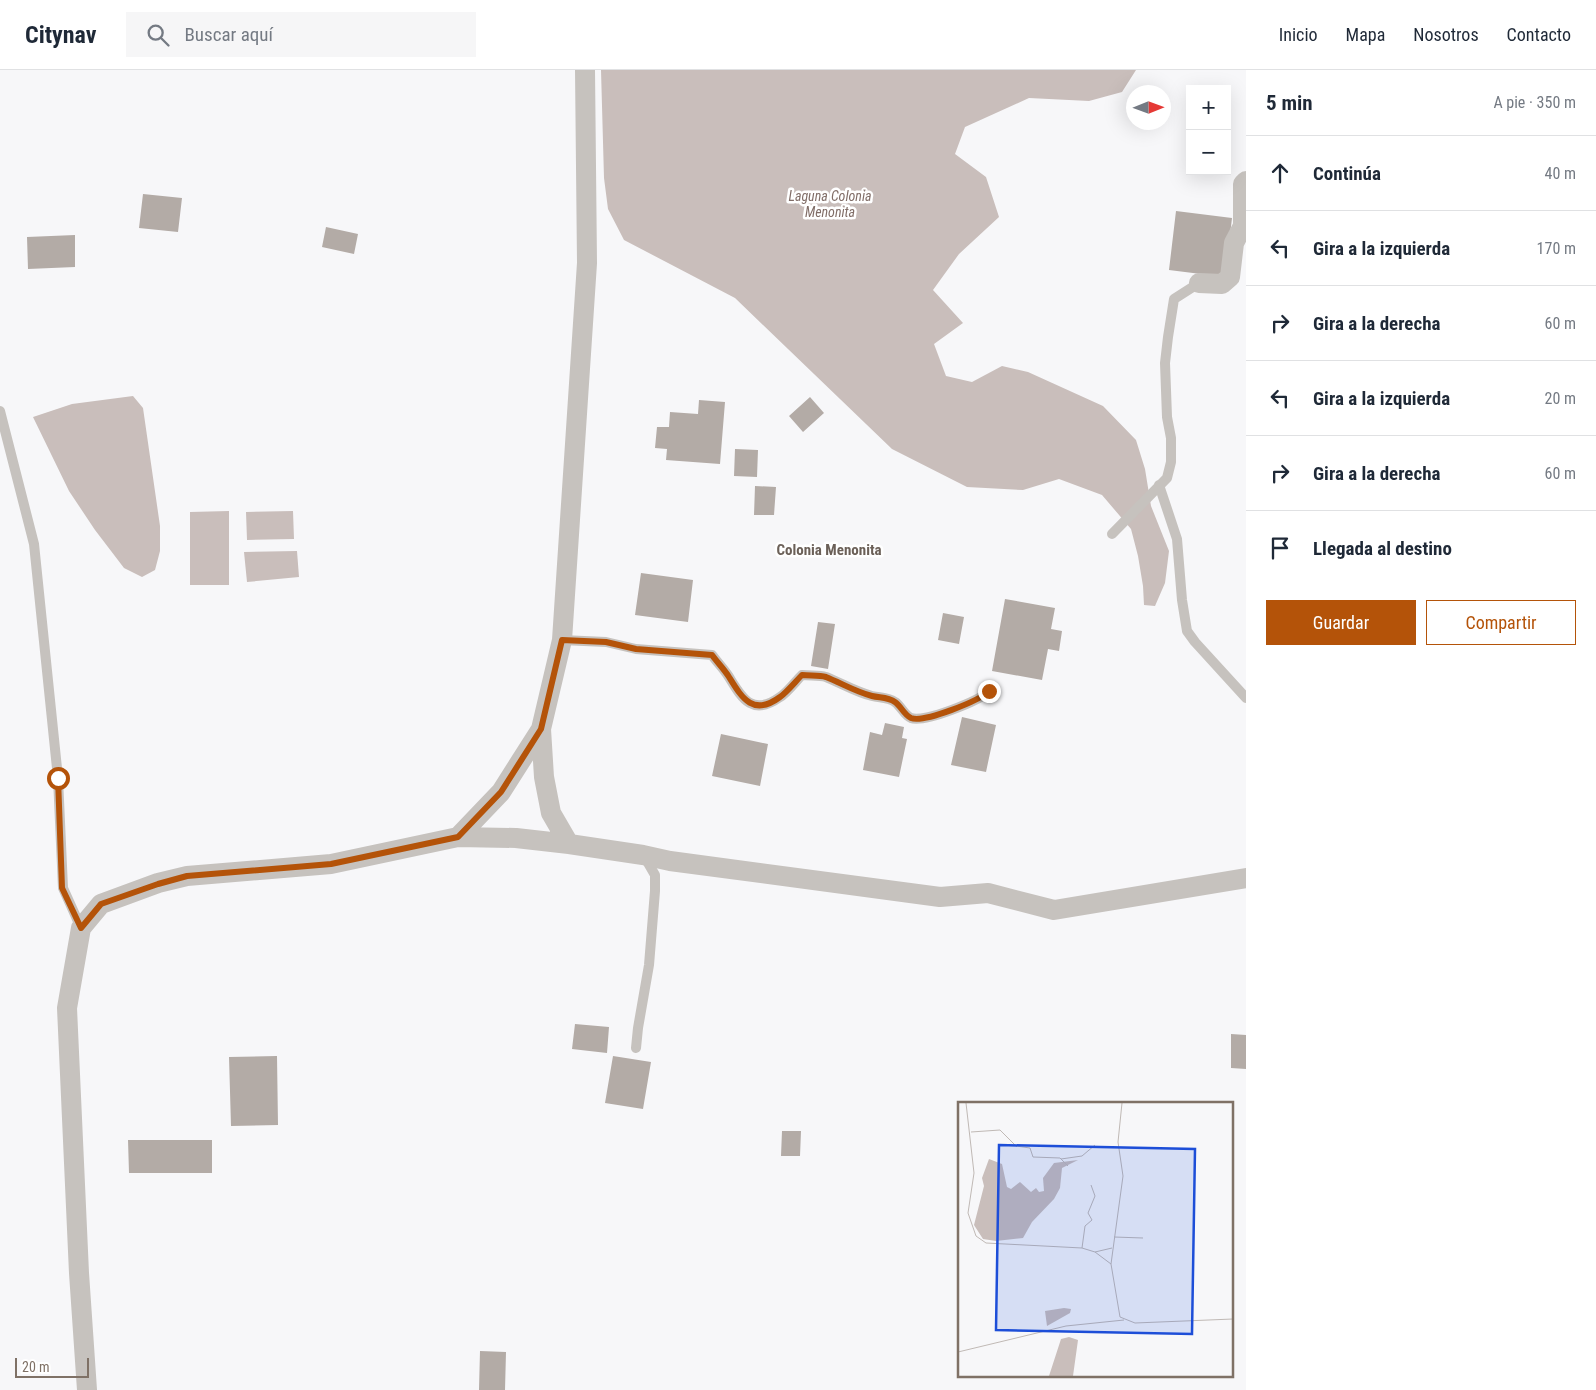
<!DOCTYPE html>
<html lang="es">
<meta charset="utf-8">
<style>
body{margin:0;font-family:"Roboto Condensed",sans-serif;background:#f6f6f7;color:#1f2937}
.controls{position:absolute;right:15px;top:15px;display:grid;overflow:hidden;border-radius:0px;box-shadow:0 5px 20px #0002}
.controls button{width:45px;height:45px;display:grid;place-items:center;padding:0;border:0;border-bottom:1px solid #e0e1e3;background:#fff;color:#1f2937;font:25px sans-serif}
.compass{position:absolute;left:1126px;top:15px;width:45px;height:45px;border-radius:50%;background:#fff;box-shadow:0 5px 20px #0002;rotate:89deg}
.scale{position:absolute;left:15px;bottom:12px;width:74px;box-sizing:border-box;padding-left:5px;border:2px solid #7f7166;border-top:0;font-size:14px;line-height:18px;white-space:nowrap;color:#7f7166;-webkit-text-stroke:4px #fff;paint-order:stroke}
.stop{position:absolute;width:15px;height:15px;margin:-11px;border:4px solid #b45309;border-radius:50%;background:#fff}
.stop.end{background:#b45309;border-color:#fff;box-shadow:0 1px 5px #0008}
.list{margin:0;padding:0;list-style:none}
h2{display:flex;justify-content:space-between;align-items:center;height:65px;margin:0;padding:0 20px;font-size:21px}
h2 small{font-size:16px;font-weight:400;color:#747a83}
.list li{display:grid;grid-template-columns:32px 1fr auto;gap:15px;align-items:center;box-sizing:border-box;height:75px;padding:0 20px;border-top:1px solid #e0e1e3}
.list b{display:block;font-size:19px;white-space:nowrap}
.list em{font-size:16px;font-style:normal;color:#747a83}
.actions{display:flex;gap:10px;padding:15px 20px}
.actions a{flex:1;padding:11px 0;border:1px solid #b45309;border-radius:0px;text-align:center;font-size:18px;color:#b45309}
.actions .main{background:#b45309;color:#fff}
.icon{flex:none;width:28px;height:28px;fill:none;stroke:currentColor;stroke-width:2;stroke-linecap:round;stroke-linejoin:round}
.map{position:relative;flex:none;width:1246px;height:1320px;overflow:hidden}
header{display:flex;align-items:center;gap:30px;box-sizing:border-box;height:70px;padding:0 25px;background:#fff;border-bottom:1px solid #e0e1e3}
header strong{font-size:24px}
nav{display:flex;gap:28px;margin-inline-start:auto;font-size:18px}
.search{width:350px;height:45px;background:#f6f6f7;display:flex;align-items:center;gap:12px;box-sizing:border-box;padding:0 18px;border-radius:0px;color:#747a83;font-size:19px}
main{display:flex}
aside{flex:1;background:#fff}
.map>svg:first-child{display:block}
.water{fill:#c9bebb}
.building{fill:#b3aba6}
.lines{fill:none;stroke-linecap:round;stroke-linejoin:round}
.service{stroke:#c6c2be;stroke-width:10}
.minor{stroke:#c6c2be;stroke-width:20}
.route{stroke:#b45309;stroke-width:6}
.labels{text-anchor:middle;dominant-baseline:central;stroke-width:5;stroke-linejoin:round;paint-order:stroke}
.water-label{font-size:14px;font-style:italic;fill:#806d67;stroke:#fff}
.quarter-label{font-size:15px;font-weight:bold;fill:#6b6058;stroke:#fff}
.inset-road{fill:none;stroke:#c0b9b5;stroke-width:1}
.view{fill:#1d4ed8;fill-opacity:0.15;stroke:#1d4ed8;stroke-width:2.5}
.inset-edge{fill:none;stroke:#7f7166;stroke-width:2.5}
</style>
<header>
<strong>Citynav</strong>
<div class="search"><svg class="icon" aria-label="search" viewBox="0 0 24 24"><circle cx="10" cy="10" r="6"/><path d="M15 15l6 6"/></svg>Buscar aquí</div>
<nav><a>Inicio</a><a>Mapa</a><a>Nosotros</a><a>Contacto</a></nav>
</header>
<main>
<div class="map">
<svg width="1246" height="1320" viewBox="0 0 1246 1320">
<rect width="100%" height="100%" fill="#f7f7f9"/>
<path class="water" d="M601,0h535l-14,22 -33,9 -60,-3 -64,29 -10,27 31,23 13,40 -40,37 -26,36 30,33 -29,21 12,32 26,6 30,-16 26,6 75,34 33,34 9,29 6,37 18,45 -4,32 -10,23 -11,-1 -1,-19 -5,-30 -7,-27 -29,-34 -43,-16 -36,11 -56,-3 -75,-38 -157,-151 -111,-58 -16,-31 -4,-31z
M133,326l10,12 17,118v25l-5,19 -13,7 -18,-9 -29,-38 -26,-39 -36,-74 39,-13z
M229,441v74h-39v-73z
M293,441l1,28 -47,1 -1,-28z
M297,481l2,26 -52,5 -3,-30z"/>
<path class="building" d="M143,124l39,4 -4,34 -39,-4z
M1176,141l56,7 -7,59 -56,-7z
M326,157l32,7 -4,20 -32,-7z
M75,165v32l-47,2 -1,-32z
M810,327l14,16 -21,19 -14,-16z
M699,330l26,2 -5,62 -54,-4 1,-11 -12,-1 2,-21h12l1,-15 28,2z
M735,379l23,1 -1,27 -23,-1z
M755,416l21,1 -2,28h-20z
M641,503l52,7 -5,42 -53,-7z
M1005,529l50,9 -4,21 11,2 -3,20 -11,-2 -6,31 -50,-9z
M943,543l21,4 -5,27 -21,-4z
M818,552l17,2 -7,45 -17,-3z
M962,647l34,8 -10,47 -35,-7z
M885,653l19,4 -2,11 5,1 -8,38 -36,-7 7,-38 12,3z
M721,664l47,10 -8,42 -48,-10z
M575,954l34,3 -2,26 -35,-4z
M1231,964l15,1v34l-15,-1z
M277,986l1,69 -47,1 -2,-69z
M613,986l38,6 -8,47 -38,-6z
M782,1061h19l-1,25h-19z
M128,1070h84v33h-83z
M480,1281l26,1 -1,38h-26z"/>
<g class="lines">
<path class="service" d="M0,341l34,133 24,234 5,110 18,40
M1159,415l18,54 5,61 5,31 8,11 51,56
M1112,464l55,-56 4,-16v-24l-4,-21 -2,-54 3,-26 6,-38 25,-16
M562,570l44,2 30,7 76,6c5,7 12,14 17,22 13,21 23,40 51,20 6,-3 16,-16 22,-22 8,1 17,0 24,2 15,6 30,15 46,19 8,2 16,1 23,6 6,4 9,13 16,16 13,5 68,-17 78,-27
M636,978l2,-20 11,-63 6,-74v-16l-11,-19"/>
<path class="minor" d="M1199,213l23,1 8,-7 4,-34 9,-17v-42l3,-3
M541,659l3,48 7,36 18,31
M458,767l43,-45 40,-63 21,-89 25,-377 -2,-193
M87,1320l-8,-117 -12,-265 14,-80 20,-24 57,-21 29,-7 144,-12 127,-27 58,1 53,6 74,11 27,6 270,36 48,-4 66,17 192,-32"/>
</g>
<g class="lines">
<path class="route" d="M58,708l4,110 19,40 20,-24 57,-20 29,-8 144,-12 127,-27 43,-45 40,-63 21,-89 44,2 30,7 76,6c5,7 12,14 17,22 13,21 24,40 51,20 6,-4 16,-16 22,-22 8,1 17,0 24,2 15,6 30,15 46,19 8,2 16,1 23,6 6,4 9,13 16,16 13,5 68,-17 78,-27"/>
</g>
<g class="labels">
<g class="water-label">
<text x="830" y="126">Laguna Colonia<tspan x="830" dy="16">Menonita</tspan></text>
</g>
<g class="quarter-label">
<text x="829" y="480">Colonia Menonita</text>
</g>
</g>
<g transform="translate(958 1032)">
<rect width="275" height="275" fill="#f7f7f9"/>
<path d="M31,57l13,5 5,23 4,2 9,-7 11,10 5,-4 3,4 5,-1 -1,-13 11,-15 24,-3 -16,8 -2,20 -6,11 -22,23 -9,16 -27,3 -13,-2 -9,-14 10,-39 -2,-8zM106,206l7,1 -1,4 -23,13 -2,-15zM111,235l9,3 -5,36h-24l12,-37z" fill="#c9bebb"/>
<path class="inset-road" d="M8,1l8,70 -6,40 8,23 10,7 96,5 13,4 16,12M164,1l-4,39 5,34 -12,88 9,53 15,6 98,-4M13,30l29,-2 16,16 14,2 3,9 27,1 8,8M103,57l21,-3 13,-11M156,135l29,1M124,146l3,-22 7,-6 -4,-7 7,-17 -4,-11M137,150l17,-4M0,250l108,-26 58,-6"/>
<path class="view" d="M41,43l196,4 -3,185 -196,-4z"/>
<rect width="275" height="275" class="inset-edge"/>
</g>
</svg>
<div class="controls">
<button>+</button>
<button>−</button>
</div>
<svg class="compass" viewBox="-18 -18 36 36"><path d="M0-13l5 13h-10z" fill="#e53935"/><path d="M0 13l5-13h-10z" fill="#747a83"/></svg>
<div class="scale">20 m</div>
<div class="stop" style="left:58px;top:708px"></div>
<div class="stop end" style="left:989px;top:621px"></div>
</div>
<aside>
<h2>5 min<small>A pie · 350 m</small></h2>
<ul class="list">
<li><svg class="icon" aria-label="ahead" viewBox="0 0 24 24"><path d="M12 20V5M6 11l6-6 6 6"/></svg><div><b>Continúa</b></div><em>40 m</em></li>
<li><svg class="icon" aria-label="left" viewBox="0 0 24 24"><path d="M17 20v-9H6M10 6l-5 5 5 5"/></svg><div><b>Gira a la izquierda</b></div><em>170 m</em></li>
<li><svg class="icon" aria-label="right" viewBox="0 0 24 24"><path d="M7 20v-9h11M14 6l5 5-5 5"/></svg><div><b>Gira a la derecha</b></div><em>60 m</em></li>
<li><svg class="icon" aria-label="left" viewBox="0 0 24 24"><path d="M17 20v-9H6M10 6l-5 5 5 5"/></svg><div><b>Gira a la izquierda</b></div><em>20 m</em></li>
<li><svg class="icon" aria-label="right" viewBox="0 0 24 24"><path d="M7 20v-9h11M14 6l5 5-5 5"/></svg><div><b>Gira a la derecha</b></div><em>60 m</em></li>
<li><svg class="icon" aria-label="arrive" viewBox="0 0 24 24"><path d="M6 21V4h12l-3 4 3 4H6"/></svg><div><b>Llegada al destino</b></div></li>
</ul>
<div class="actions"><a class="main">Guardar</a><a>Compartir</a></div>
</aside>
</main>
